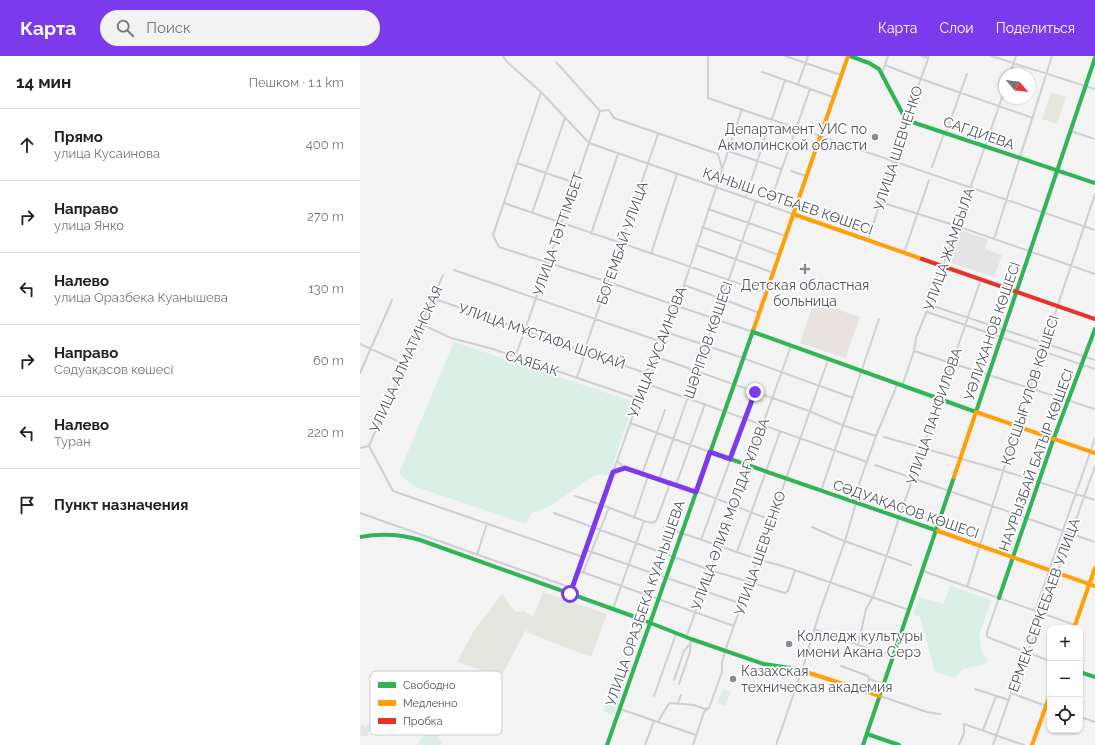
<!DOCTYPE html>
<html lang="ru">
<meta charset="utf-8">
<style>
body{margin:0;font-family:Raleway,sans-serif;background:#f2f2f2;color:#202124}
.controls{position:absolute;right:12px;bottom:12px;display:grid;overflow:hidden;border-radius:8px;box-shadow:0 1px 3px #0004}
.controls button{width:36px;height:36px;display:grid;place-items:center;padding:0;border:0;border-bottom:1px solid #e0e0e0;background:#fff;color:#202124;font:20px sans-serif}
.compass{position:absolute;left:639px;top:12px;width:36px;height:36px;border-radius:50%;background:#fff;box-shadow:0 1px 3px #0004;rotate:118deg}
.stop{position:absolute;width:12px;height:12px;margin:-9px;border:3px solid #7c3aed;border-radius:50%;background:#fff}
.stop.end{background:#7c3aed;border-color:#fff;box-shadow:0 1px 4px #0008}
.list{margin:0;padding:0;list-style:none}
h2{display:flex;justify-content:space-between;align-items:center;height:52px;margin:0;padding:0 16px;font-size:17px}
h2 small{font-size:13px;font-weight:400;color:#757577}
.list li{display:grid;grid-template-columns:26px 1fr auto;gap:12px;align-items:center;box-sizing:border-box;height:72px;padding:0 16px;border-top:1px solid #e0e0e0}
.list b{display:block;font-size:15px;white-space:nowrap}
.list p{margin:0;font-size:13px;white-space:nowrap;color:#757577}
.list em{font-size:13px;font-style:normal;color:#757577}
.icon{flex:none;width:22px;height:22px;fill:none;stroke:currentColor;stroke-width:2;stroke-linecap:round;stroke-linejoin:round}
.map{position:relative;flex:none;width:735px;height:689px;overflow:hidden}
header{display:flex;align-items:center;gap:24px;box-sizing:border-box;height:56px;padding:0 20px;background:#7c3aed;color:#fff}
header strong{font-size:19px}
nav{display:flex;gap:22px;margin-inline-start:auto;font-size:14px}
.search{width:280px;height:36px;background:#f2f2f2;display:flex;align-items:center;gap:10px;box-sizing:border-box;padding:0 14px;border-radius:22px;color:#757577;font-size:15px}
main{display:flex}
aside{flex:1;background:#fff}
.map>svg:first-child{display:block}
.commercial{fill:#e6e6e1}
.education{fill:#e5e4e4}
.medical{fill:#e8e2e1}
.green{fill:#daefe5}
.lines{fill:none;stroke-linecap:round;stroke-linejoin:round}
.street{stroke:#ced0d3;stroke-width:2}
.fast{stroke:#30b455;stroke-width:4}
.slow{stroke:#ff9f0a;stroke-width:4}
.jam{stroke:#e5322d;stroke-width:4}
.route{stroke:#7c3aed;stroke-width:5}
.poi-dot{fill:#868a92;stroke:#fff;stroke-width:1.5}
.labels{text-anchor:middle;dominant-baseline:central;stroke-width:3.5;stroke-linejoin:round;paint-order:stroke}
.poi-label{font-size:14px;fill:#4b525d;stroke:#fff;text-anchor:start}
.street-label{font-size:14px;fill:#4b525d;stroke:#fff}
.key{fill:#fff;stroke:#c9cbce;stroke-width:1}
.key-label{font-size:11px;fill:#4b525d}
</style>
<header>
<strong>Карта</strong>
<div class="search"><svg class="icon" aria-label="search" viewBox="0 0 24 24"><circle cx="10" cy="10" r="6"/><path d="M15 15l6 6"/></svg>Поиск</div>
<nav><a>Карта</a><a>Слои</a><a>Поделиться</a></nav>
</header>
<main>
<aside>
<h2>14 мин<small>Пешком · 1.1 km</small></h2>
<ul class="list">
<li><svg class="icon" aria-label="ahead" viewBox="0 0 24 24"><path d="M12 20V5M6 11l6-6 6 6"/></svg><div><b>Прямо</b><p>улица Кусаинова</p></div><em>400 m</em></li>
<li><svg class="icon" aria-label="right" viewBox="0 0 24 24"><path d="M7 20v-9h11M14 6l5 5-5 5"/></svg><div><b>Направо</b><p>улица Янко</p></div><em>270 m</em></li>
<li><svg class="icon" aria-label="left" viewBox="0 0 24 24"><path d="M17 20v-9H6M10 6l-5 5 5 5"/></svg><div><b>Налево</b><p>улица Оразбека Куанышева</p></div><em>130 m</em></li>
<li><svg class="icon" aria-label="right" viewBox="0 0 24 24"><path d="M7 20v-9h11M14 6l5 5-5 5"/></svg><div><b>Направо</b><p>Сәдуақасов көшесі</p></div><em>60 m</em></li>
<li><svg class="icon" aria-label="left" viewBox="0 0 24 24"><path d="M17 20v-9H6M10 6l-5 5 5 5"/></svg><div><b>Налево</b><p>Туран</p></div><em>220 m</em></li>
<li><svg class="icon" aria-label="arrive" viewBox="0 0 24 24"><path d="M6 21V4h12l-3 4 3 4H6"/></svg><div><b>Пункт назначения</b></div></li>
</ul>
</aside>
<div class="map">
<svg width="735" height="689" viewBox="0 0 735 689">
<rect width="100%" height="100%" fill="#f3f3f3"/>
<path class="commercial" d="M691,36l15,5 -9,27 -15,-5z
M183,536l64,22 -16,43 -65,-25 4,-10 -29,55 -44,-15 16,-30 29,-38 13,18 9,-1 9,6z"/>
<path class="education" d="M600,174l28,9 -3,10 17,6 -8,22 -45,-15z
M1,668l5,3 1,-2 4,1 -4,11 -7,-2z"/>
<path class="medical" d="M454,246l46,15 -15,41 -45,-15z"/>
<path class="green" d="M94,286l180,60 -25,73h-14l-47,32 -16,6 -6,11 -113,-38 -14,-13z
M590,530l41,14 -12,35 3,18 6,6 -2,5 -23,5 -8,9 -20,-6 -15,-55 -7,-3 6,-17 25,7z
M256,619l6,1 5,3 -13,36 -11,-4z
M363,633l8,3 -6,14 -8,-3z
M75,678l8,11h-25l4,-8z"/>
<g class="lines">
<path class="street" d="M143,0l3,5 35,31 48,51 204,71
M348,0v42l387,132
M425,0l56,19
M562,0l6,2
M631,0l104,33
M196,6l44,49 9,-1 5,8 104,36 4,14
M525,9l36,14 112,39
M402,16l71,25
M522,18l6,-18
M650,18l6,-18
M438,28l10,-28
M181,36l-48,143 6,12 109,35 145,50
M412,63l13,-39
M711,75l24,8
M586,77l21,-59
M368,95l53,18
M157,107l58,20
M572,111l12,-34
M431,115l15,5
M386,141l20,-63
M520,146l77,24 138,48
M144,147l263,90
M409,149l41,-116
M348,153l78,27
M172,157l33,-95
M342,171l77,28
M231,178l27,-80
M634,183l58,-183
M508,185l38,-121 23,-64
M336,189l78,28
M544,197l25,-73
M291,198l26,-80
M94,214l208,72
M83,219l-74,171 24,45 190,66
M324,229l76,28
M72,242l219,77
M570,249l165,55
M567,256l168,57
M61,268l30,14 42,11 140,48 4,3 -1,6
M306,276l74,25 113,41
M0,288l44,20
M554,295l181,58
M155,301l10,-27 75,-219
M297,301l152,54 33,14 34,11
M0,317l32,-73
M217,321l9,-26v-5l72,-212
M288,324l-3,-8 8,-8
M287,328l220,78
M542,330l12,-35 2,-13 18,-45v-10l9,-17 62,-177
M270,367l80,29
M524,381l120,34 91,29
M0,392l9,-2
M257,405l8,7 74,24 72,28
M515,409l220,77
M253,416l12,-4
M282,418l23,-64
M299,424l97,-279
M316,429l29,-81
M461,435l58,-172
M215,440l27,9 42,16 8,2 4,-2 3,-7 11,-31
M0,457l212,75
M194,457l156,57 75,23 3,-2 7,-21
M274,462l14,-42
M304,471l93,32 32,9 120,42
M452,471l27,12 72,26
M341,484l54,-148
M226,494l156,54
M377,496l43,-120
M117,499l10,-32
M219,515l155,55
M563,515l152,54
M223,517l26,-66
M607,531l49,-157 79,-236
M210,538l66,-187 5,-6 43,-116 58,-176
M639,542l-12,34v4l5,3 58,22
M253,553l31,-88
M675,555l60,-173
M454,573l44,16 36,11
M326,582l105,-292
M498,589l8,-36 7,-12 26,-79 82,-239
M481,610l27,10 1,3 -4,12
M509,623l14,5
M314,624l10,-29 5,-6
M319,628l11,-32 1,-13
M615,633l34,11
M651,637l35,13
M294,640l22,-62
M520,640l47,16 13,2
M318,647l3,-8
M260,653l76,26
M720,661l15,5
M298,666l10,-17 2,-2 24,2 11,4 3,-1
M623,674l13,-34
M285,689l9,-24
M333,689l11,-33 5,-4 13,-36v-9l3,-12 103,-291
M416,689l26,-75 18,-59 25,-70 13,-45v-9l18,-51 21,-51
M599,689l5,-12v-9l60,21
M633,689l18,-52 30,-75 54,-152"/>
<path class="fast" d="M490,0l19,7 10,6 27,51 189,63
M393,276l223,80
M616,356l119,-354
M350,396l228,79
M0,481c21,-4 40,-3 60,3l218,78 53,21 73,25 33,5
M639,542l53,-155 43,-114
M720,616l15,5
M507,678l32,11
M247,689l147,-417
M503,689l91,-268"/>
<path class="slow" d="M433,158l129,45
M394,272l94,-272
M594,421l22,-65 119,41
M578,475l157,55
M714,572l21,-60
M437,613l83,27
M672,689l18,-50"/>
<path class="jam" d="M562,203l173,60"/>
</g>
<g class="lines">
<path class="route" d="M210,538l43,-122 12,-4 71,24 14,-40 20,7 25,-67"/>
</g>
<g class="poi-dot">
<circle cx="515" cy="81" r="4"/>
<path d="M443 207h4v4h4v4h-4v4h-4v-4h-4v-4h4z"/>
<circle cx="429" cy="588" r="4"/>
<circle cx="373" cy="623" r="4"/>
</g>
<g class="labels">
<g class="poi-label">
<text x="507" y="73" text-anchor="end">Департамент УИС по<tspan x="507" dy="16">Акмолинской области</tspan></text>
<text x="445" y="229" text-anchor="middle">Детская областная<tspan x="445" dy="16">больница</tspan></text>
<text x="437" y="580">Колледж культуры<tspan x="437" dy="16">имени Акана Серэ</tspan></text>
<text x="381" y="615">Казахская<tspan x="381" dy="16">техническая академия</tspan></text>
</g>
<g class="street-label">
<text transform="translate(619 77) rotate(19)">САГДИЕВА</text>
<text transform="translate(538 92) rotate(-72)">УЛИЦА ШЕВЧЕНКО</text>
<text transform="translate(428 145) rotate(19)">ҚАНЫШ СӘТБАЕВ КӨШЕСІ</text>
<text transform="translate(198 178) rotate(-71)">УЛИЦА ТӘТТІМБЕТ</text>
<text transform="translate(262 187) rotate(-71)">БОГЕМБАЙ УЛИЦА</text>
<text transform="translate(589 193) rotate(-71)">УЛИЦА ЖАМБЫЛА</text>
<text transform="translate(632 275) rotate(-71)">УӘЛИХАНОВ КӨШЕСІ</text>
<text transform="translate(182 280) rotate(19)">УЛИЦА МҰСТАФА ШОҚАЙ</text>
<text transform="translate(348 284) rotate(-71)">ШӘРІПОВ КӨШЕСІ</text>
<text transform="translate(297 296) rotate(-69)">УЛИЦА КУСАИНОВА</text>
<text transform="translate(46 303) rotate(-66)">УЛИЦА АЛМАТИНСКАЯ</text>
<text transform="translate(172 307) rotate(18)">САЯБАК</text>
<text transform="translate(670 334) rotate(-72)">ҚОСШЫҒҰЛОВ КӨШЕСІ</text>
<text transform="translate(574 360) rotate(-71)">УЛИЦА ПАНФИЛОВА</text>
<text transform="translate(676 404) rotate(-70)">НАУРЫЗБАЙ БАТЫР КӨШЕСІ</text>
<text transform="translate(546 453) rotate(19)">СӘДУАҚАСОВ КӨШЕСІ</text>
<text transform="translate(370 458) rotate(-70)">УЛИЦА ӘЛИЯ МОЛДАҒҰЛОВА</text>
<text transform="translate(400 497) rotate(-71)">УЛИЦА ШЕВЧЕНКО</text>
<text transform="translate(285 547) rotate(-71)">УЛИЦА ОРАЗБЕКА КУАНЫШЕВА</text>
<text transform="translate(684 549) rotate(-70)">ЕРМЕК СЕРКЕБАЕВ УЛИЦА</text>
</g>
</g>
<rect x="10" y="615" width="132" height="64" rx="6" class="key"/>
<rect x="18" y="626" width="18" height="6" fill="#30b455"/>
<rect x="18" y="644" width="18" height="6" fill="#ff9f0a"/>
<rect x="18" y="662" width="18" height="6" fill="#e5322d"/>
<g class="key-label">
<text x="43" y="633">Свободно</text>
<text x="43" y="651">Медленно</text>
<text x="43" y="669">Пробка</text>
</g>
</svg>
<div class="controls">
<button>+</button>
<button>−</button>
<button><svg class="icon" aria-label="locate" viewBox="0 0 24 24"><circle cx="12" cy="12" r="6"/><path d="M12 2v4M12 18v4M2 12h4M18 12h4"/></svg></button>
</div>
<svg class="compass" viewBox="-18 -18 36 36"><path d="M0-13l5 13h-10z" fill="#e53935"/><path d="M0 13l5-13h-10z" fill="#757577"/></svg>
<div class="stop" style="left:210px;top:538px"></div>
<div class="stop end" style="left:395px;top:336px"></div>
</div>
</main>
